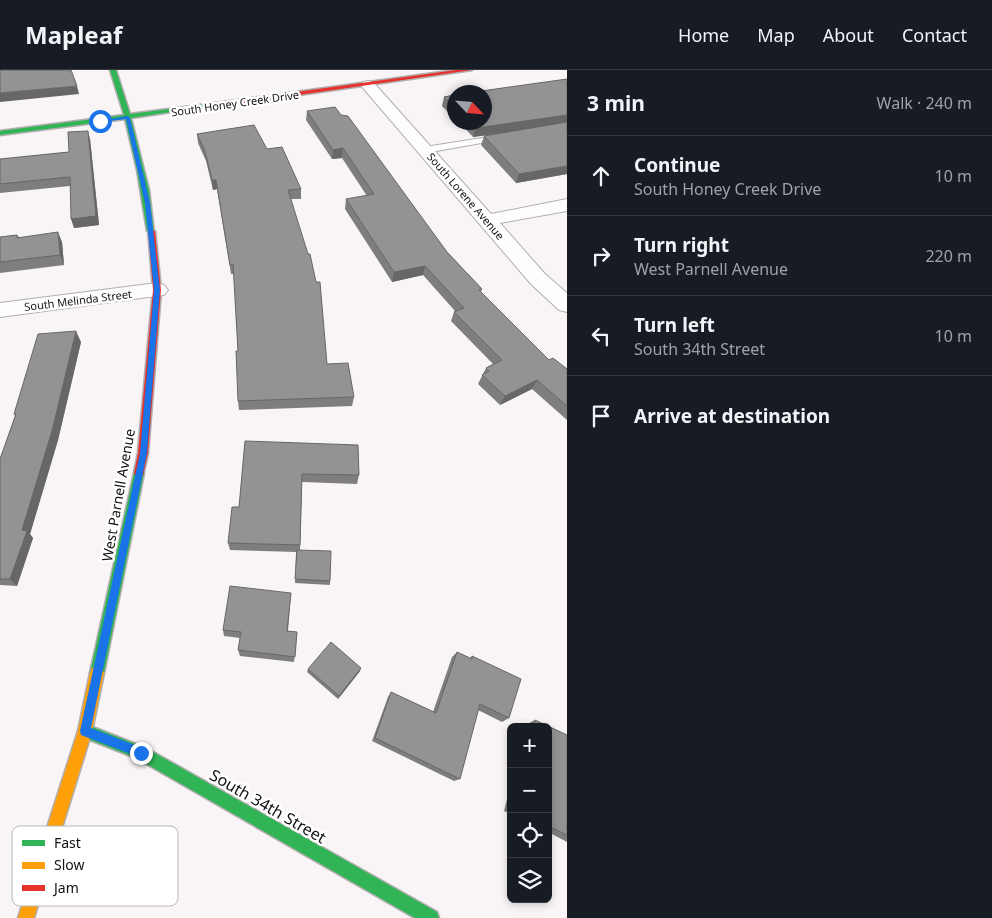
<!DOCTYPE html>
<meta charset="utf-8">
<style>
body{margin:0;font-family:"Noto Sans",sans-serif;background:#20242c;color:#f1f3f6}
.controls{position:absolute;right:15px;bottom:15px;display:grid;overflow:hidden;border-radius:8px;box-shadow:0 2px 8px #0003}
.controls button{width:45px;height:45px;display:grid;place-items:center;padding:0;border:0;border-bottom:1px solid #363941;background:#171b24;color:#f1f3f6;font:25px sans-serif}
.compass{position:absolute;left:447px;top:15px;width:45px;height:45px;border-radius:50%;background:#171b24;box-shadow:0 2px 8px #0003;rotate:116deg}
.stop{position:absolute;width:15px;height:15px;margin:-11px;border:4px solid #1a73e8;border-radius:50%;background:#fff}
.stop.end{background:#1a73e8;border-color:#fff;box-shadow:0 1px 5px #0008}
.list{margin:0;padding:0;list-style:none}
h2{display:flex;justify-content:space-between;align-items:center;height:65px;margin:0;padding:0 20px;font-size:21px}
h2 small{font-size:16px;font-weight:400;color:#9ea1a6}
.list li{display:grid;grid-template-columns:32px 1fr auto;gap:15px;align-items:center;box-sizing:border-box;height:80px;padding:0 20px;border-top:1px solid #363941}
.list b{display:block;font-size:19px;white-space:nowrap}
.list p{margin:0;font-size:16px;white-space:nowrap;color:#9ea1a6}
.list em{font-size:16px;font-style:normal;color:#9ea1a6}
.icon{flex:none;width:28px;height:28px;fill:none;stroke:currentColor;stroke-width:2;stroke-linecap:round;stroke-linejoin:round}
.map{position:relative;flex:none;width:567px;height:848px;overflow:hidden}
header{display:flex;align-items:center;gap:30px;box-sizing:border-box;height:70px;padding:0 25px;background:#171b24;border-bottom:1px solid #363941}
header strong{font-size:24px}
nav{display:flex;gap:28px;margin-inline-start:auto;font-size:18px}
main{display:flex}
aside{flex:1;background:#171b24}
.map>svg:first-child{display:block}
.lines{fill:none;stroke-linecap:round;stroke-linejoin:round}
.lane-casing{stroke:#b2aeaf;stroke-width:2}
.street-casing{stroke:#b2aeaf;stroke-width:2}
.fast-casing{stroke:#b2aeaf;stroke-width:3}
.slow-casing{stroke:#b2aeaf;stroke-width:3}
.jam-casing{stroke:#b2aeaf;stroke-width:3}
.lane{fill:#fefdfe;fill-rule:evenodd}
.street{fill:#fefdfe;fill-rule:evenodd}
.fast{fill:#30b455;fill-rule:evenodd}
.slow{fill:#ff9f0a;fill-rule:evenodd}
.jam{fill:#e5322d;fill-rule:evenodd}
.wall{fill:#7e7e7f}
.shaded-wall{fill:#676768}
.building{fill:#939394;stroke:#676768}
.route{fill:#1a73e8}
.labels{text-anchor:middle;dominant-baseline:central;stroke-width:5;stroke-linejoin:round;paint-order:stroke}
.far-street-label{font-size:11px;fill:#141112;stroke:#fff}
.street-label{font-size:14px;fill:#141112;stroke:#fff}
.near-street-label{font-size:16px;fill:#141112;stroke:#fff}
.key{fill:#fff;stroke:#b8b8b8;stroke-width:1}
.key-label{font-size:14px;fill:#141112}
</style>
<header>
<strong>Mapleaf</strong>
<nav><a>Home</a><a>Map</a><a>About</a><a>Contact</a></nav>
</header>
<main>
<div class="map">
<svg width="567" height="848" viewBox="0 0 567 848">
<rect width="100%" height="100%" fill="#f9f4f6"/>
<g class="lines">
<defs>
<path id="lane" d="M501,65l4,2 -1,2 -79,14 -4,-3 4,-3z"/>
<path id="street" d="M368,11l5,1 118,132 76,-15v12l-67,12 45,51 22,19v19l-8,-2 -28,-26 -168,-196 -2,-3 2,-3z
M157,213l7,2 4,5 -4,5 -164,22v-14z"/>
<path id="fast" d="M110,0h6l14,44 78,-10 3,2 -80,12 18,72 5,43 -7,-2 -10,-61 -12,-51 -125,16v-4l124,-16z
M139,398l4,2 1,3 -40,200 -2,5 -5,2 -5,-2 -2,-5 44,-200 1,-3z
M85,654l61,24 291,164 2,6h-24l-279,-160 -56,-22 -2,-5 2,-5z"/>
<path id="slow" d="M97,596l5,2 2,5 -12,58 -58,187h-16l60,-187 12,-58 2,-5z"/>
<path id="jam" d="M456,0h16l-264,38 -3,-2 3,-2z
M148,159l7,2 6,59 -13,163 -5,23h-8l-1,-3 4,-20 15,-163z"/>
</defs>
<use href="#lane" class="lane-casing"/>
<use href="#street" class="street-casing"/>
<use href="#fast" class="fast-casing"/>
<use href="#slow" class="slow-casing"/>
<use href="#jam" class="jam-casing"/>
<use href="#lane" class="lane"/>
<use href="#street" class="street"/>
<use href="#fast" class="fast"/>
<use href="#slow" class="slow"/>
<use href="#jam" class="jam"/>
</g>
<path class="wall" d="M567,9v95l-51,9 -35,-38 3,-9 27,-4 -38,5 -14,-15h25z
M454,25v23l-12,-12 2,-9z
M307,41l140,141 35,37 -1,3 68,68 18,9v51l-35,-31 -32,16 -22,-21 8,-16 7,-4 -42,-43 3,-9 1,-1 -32,-36 -31,7 -47,-73 1,-10 21,-3 -25,-38 -10,1 -26,-39z
M197,64l70,15 34,40v10h-10l36,165 27,33 -2,9 -113,4 -1,-9v-50l-4,-77h-3l-14,-85 -4,1 -7,-29 -8,-18z
M90,69l9,86 -25,3 -4,-42 -70,7v-34l69,-7z
M17,165l2,2 43,5 2,23 -64,8v-36z
M81,272l-23,98 -28,94 3,4 -16,48 -17,-1v-126l15,-43 -1,-2z
M245,371l114,34 -2,9 -55,-2 -2,68 30,31v4l-35,-2 1,-31 -66,-2 -2,-7 11,-36z
M291,523l-3,38 9,1 -3,30 -54,-6 -2,-6 2,-12 -16,-2 -1,-6z
M457,582l13,6 2,-2 37,62 -7,4 -24,-12 -18,69 -6,2 -82,-40 16,-44 3,-5 42,20 19,-55z
M308,599l52,2 -22,28 -31,-27z
M535,650l32,15v107l-19,-10v-105h-24l1,-2z
M511,714v30l-7,-3z"/>
<path class="shaded-wall" d="M77,16l2,8 -79,8v-9z
M567,45v8l-94,14 3,-9z
M88,61l2,8 9,86 -25,3 -3,-9z
M343,78l-1,10 -10,1 1,-9z
M567,96v8l-51,9 3,-9z
M212,110h4l1,9 -4,1z
M58,162l4,10 2,23 -4,-10z
M425,196l-2,9 -31,7 2,-10z
M76,261l5,11 -23,98 -28,94 3,4 -16,48 -7,-7 12,-49z
M537,310l-5,9 -32,16 5,-9z
M361,598l-1,3 -22,28 1,-3z"/>
<path class="building" d="M0,0h71l6,16 -77,7z
M567,9v36l-91,13 -6,-6h14v-30h-10z
M454,25v13l-10,-11z
M335,37l6,8 7,1 99,136 35,37 -3,1 70,70 4,-2 14,11v37l-30,-26 -32,16 -23,-21 7,-4 -3,-3 16,-8 -48,-48 10,-4 -39,-42 -31,6 -48,-73 28,-5 -31,-46 -10,2 -26,-39z
M567,52v44l-48,8 -35,-38z
M254,55l13,24 15,-2 19,42 -13,1 20,64h2l6,28h4l7,82 21,-1 6,34 -116,4 -2,-50h2l-5,-87 -3,1 -14,-85h-4l-7,-29 -8,-17z
M88,61l8,85 -25,3 -1,-42 -70,7v-25l69,-7 -1,-20z
M58,162l2,23 -60,7v-25l17,-2v3z
M76,261l-24,100 -30,99 5,1 -17,48h-10v-120l16,-45h-2l24,-80z
M245,371l113,4 1,30 -57,-1 -2,71 -72,-2 4,-36h7z
M297,480l34,1 -1,30 -35,-2z
M230,516l61,7 -4,38 10,1 -2,25 -57,-7 3,-18 -18,-2z
M331,572l30,26 -22,28 -31,-27z
M457,582l15,7v-3l49,23 -12,39 -29,-14 -20,75 -85,-41 16,-46 45,21z
M535,650l32,15v100l-19,-9v-99h-14z"/>
<path class="route" d="M128,46l2,2 20,85 10,87 -13,163 -56,275 54,21 1,4 -1,3 -4,2 -60,-23 -1,-4 60,-278 14,-163 -9,-87 -19,-84 -26,3 -2,-1z"/>
<g class="labels">
<g class="far-street-label">
<text transform="translate(235 33) rotate(-8)">South Honey Creek Drive</text>
<text transform="translate(466 126) rotate(49)">South Lorene Avenue</text>
<text transform="translate(78 230) rotate(-7)">South Melinda Street</text>
</g>
<g class="street-label">
<text transform="translate(118 425) rotate(-80)">West Parnell Avenue</text>
</g>
<g class="near-street-label">
<text transform="translate(268 736) rotate(30)">South 34th Street</text>
</g>
</g>
<rect x="12" y="756" width="166" height="80" rx="8" class="key"/>
<rect x="22" y="770" width="23" height="6" fill="#30b455"/>
<rect x="22" y="792" width="23" height="7" fill="#ff9f0a"/>
<rect x="22" y="815" width="23" height="6" fill="#e5322d"/>
<g class="key-label">
<text x="54" y="778">Fast</text>
<text x="54" y="800">Slow</text>
<text x="54" y="823">Jam</text>
</g>
</svg>
<div class="controls">
<button>+</button>
<button>−</button>
<button><svg class="icon" aria-label="locate" viewBox="0 0 24 24"><circle cx="12" cy="12" r="6"/><path d="M12 2v4M12 18v4M2 12h4M18 12h4"/></svg></button>
<button><svg class="icon" aria-label="layers" viewBox="0 0 24 24"><path d="M12 4l9 5-9 5-9-5zM3 14l9 5 9-5"/></svg></button>
</div>
<svg class="compass" viewBox="-18 -18 36 36"><path d="M0-13l5 13h-10z" fill="#e53935"/><path d="M0 13l5-13h-10z" fill="#9ea1a6"/></svg>
<div class="stop" style="left:100px;top:51px"></div>
<div class="stop end" style="left:141px;top:683px"></div>
</div>
<aside>
<h2>3 min<small>Walk · 240 m</small></h2>
<ul class="list">
<li><svg class="icon" aria-label="ahead" viewBox="0 0 24 24"><path d="M12 20V5M6 11l6-6 6 6"/></svg><div><b>Continue</b><p>South Honey Creek Drive</p></div><em>10 m</em></li>
<li><svg class="icon" aria-label="right" viewBox="0 0 24 24"><path d="M7 20v-9h11M14 6l5 5-5 5"/></svg><div><b>Turn right</b><p>West Parnell Avenue</p></div><em>220 m</em></li>
<li><svg class="icon" aria-label="left" viewBox="0 0 24 24"><path d="M17 20v-9H6M10 6l-5 5 5 5"/></svg><div><b>Turn left</b><p>South 34th Street</p></div><em>10 m</em></li>
<li><svg class="icon" aria-label="arrive" viewBox="0 0 24 24"><path d="M6 21V4h12l-3 4 3 4H6"/></svg><div><b>Arrive at destination</b></div></li>
</ul>
</aside>
</main>
